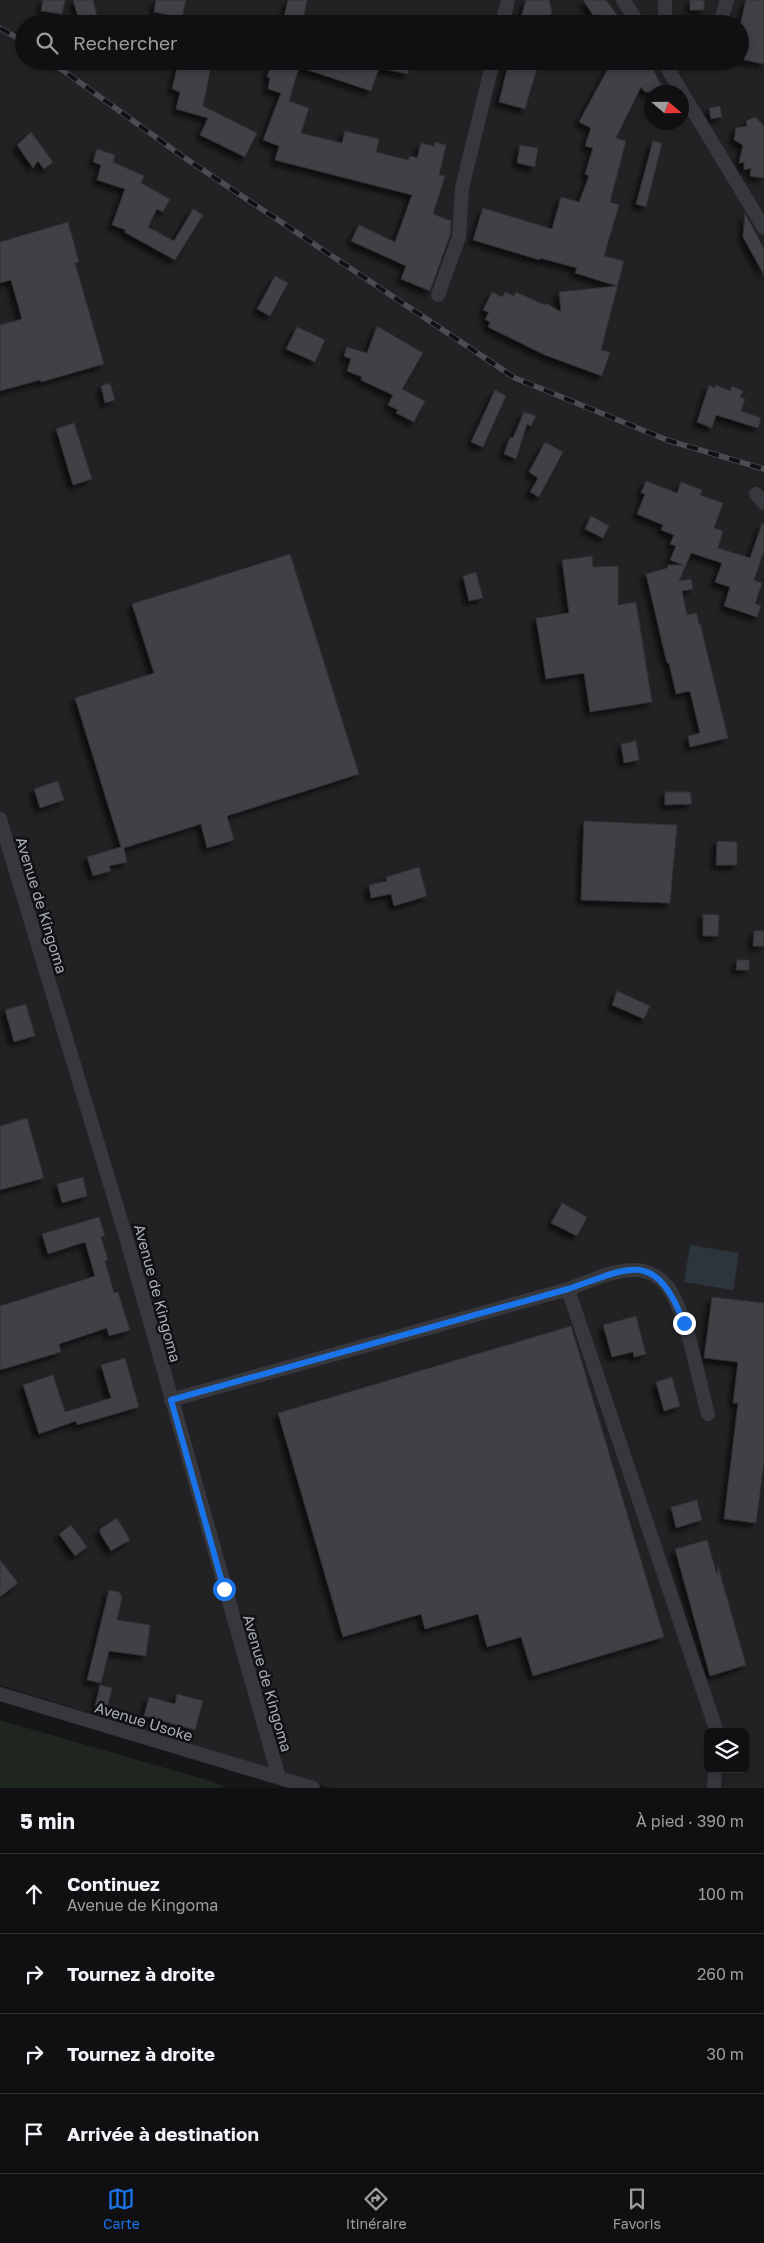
<!DOCTYPE html>
<html lang="fr">
<meta charset="utf-8">
<style>
body{margin:0;font-family:"Golos Text",sans-serif;background:#19191b;color:#f1f3f6}
.controls{position:absolute;right:15px;bottom:15px;display:grid;overflow:hidden;border-radius:8px;box-shadow:0 2px 8px #0003}
.controls button{width:45px;height:45px;display:grid;place-items:center;padding:0;border:0;border-bottom:1px solid #303032;background:#101012;color:#f1f3f6;font:25px sans-serif}
.compass{position:absolute;left:644px;top:85px;width:45px;height:45px;border-radius:50%;background:#101012;box-shadow:0 2px 8px #0003;rotate:110deg}
.stop{position:absolute;width:15px;height:15px;margin:-11px;border:4px solid #1a73e8;border-radius:50%;background:#fff}
.stop.end{background:#1a73e8;border-color:#fff;box-shadow:0 1px 5px #0008}
.list{margin:0;padding:0;list-style:none}
h2{display:flex;justify-content:space-between;align-items:center;height:65px;margin:0;padding:0 20px;font-size:21px}
h2 small{font-size:16px;font-weight:400;color:#9c9d9f}
.list li{display:grid;grid-template-columns:32px 1fr auto;gap:15px;align-items:center;box-sizing:border-box;height:80px;padding:0 20px;border-top:1px solid #303032}
.list b{display:block;font-size:19px;white-space:nowrap}
.list p{margin:0;font-size:16px;white-space:nowrap;color:#9c9d9f}
.list em{font-size:16px;font-style:normal;color:#9c9d9f}
.icon{flex:none;width:28px;height:28px;fill:none;stroke:currentColor;stroke-width:2;stroke-linecap:round;stroke-linejoin:round}
.map{position:relative;flex:none;width:764px;height:1788px;overflow:hidden}
.search{position:absolute;background:#101012;box-shadow:0 2px 8px #0003;left:15px;right:15px;top:15px;height:55px;display:flex;align-items:center;gap:12px;box-sizing:border-box;padding:0 18px;border-radius:28px;color:#9c9d9f;font-size:19px}
.sheet{height:385px;background:#101012}
nav{display:flex;justify-content:space-around;align-items:center;box-sizing:border-box;height:70px;border-top:1px solid #303032;background:#101012;font-size:14px;color:#9c9d9f}
nav a{display:grid;justify-items:center;gap:2px}
nav .on{color:#1a73e8}
.map>svg:first-child{display:block}
.built{fill:#222225;fill-rule:evenodd}
.green{fill:#1e261f}
.water{fill:#2c353c}
.building{fill:#404145;stroke:#303034;filter:url(#shadow)}
.lines{fill:none;stroke-linecap:round;stroke-linejoin:round}
.minor{stroke:#37383d;stroke-width:14}
.rail-casing{stroke:#4a4c52;stroke-width:5.5}
.rail{stroke:#111113;stroke-width:4;stroke-dasharray:11;stroke-linecap:butt}
.route{stroke:#1a73e8;stroke-width:6}
.labels{text-anchor:middle;dominant-baseline:central;stroke-width:5;stroke-linejoin:round;paint-order:stroke}
.street-label{font-size:15px;fill:#a8adb8;stroke:#111113}
</style>
<div class="map">
<svg width="764" height="1788" viewBox="0 0 764 1788">
<defs>
<filter id="shadow"><feDropShadow dx="-4.5" dy="4.5" stdDeviation="2.5" flood-color="#0009"/></filter>
</defs>
<rect width="100%" height="100%" fill="#161618"/>
<path class="built" d="M0,0h764v1788h-434l-330,-103zM24,24h716v37h-716zM652,92h30v30h-30zM708,1732h37v37h-37z"/>
<path class="green" d="M0,1720l224,65 -1,3h-223z"/>
<path class="water" d="M690,1245l49,8 -6,37 -49,-8z"/>
<path class="building" d="M43,0h22l-3,14 -21,-3z
M73,0h20l6,24h-19z
M156,0h30l-4,18 -28,-6z
M288,0h19l-5,24 -19,-2z
M526,0h23l3,12 -3,12h-30z
M583,0h23l18,24h-25z
M690,0h14v10h-14z
M746,0h18v64l-24,-5v-34z
M179,61h33l-9,45 54,27 -12,24 -45,-22 8,-17 -32,-9 4,-17 -8,-3z
M272,61h71l20,7 2,-7h45l-2,13 -29,-6 -8,23 -72,-24 -10,34 20,7 -8,25 41,10 3,-12 34,8 -3,13 32,8 2,-4 7,2 4,-15 13,3 1,-4 11,3 -7,30 6,1 -12,38 18,7 -1,14 -20,56 -29,-12 5,-13 -55,-25 8,-16 36,17 17,-47 -137,-35 4,-14 -16,-6 18,-47 -13,-4 2,-11 -3,-1z
M509,61h30l-14,48 -26,-7z
M612,61h38l8,19 9,12h-22l-4,-5 -25,51 10,3 -16,61 9,3 -15,51 20,5 -23,89 9,2 -8,24 -57,-21 -57,-28 2,-5 -5,-3 4,-7 -6,-2 9,-18 10,5 3,-5 9,4 2,-4 29,13 1,-2 15,9 -2,-20 58,-6 -42,-13 2,-5 -37,-10v2l-67,-20 10,-32 69,21 9,-32 18,5 10,-26 -4,-2 8,-26 -8,-2 6,-18 -12,-6z
M720,106l2,11 -11,2 -2,-11z
M755,117l9,9v52l-14,-2 1,-8 -7,2v-8l-5,1 4,-18 -9,-5 2,-12 11,-2 -1,-5z
M31,132l22,30 -9,7 -6,-8 -5,7 -16,-23z
M653,141l9,2 -16,64 -10,-3z
M520,145l18,3 -3,19 -18,-4z
M97,149l18,6 -2,7 31,14 -3,7 29,16 -7,13 -6,-3 -9,18 26,14 19,-32 10,6 -28,45 -51,-28 2,-2 -14,-5 13,-36 -28,-9 4,-15 -8,-3z
M745,213l19,36v26l-21,-38z
M68,222l11,40 -4,1 29,101 -63,18 -1,-2 -40,11v-66l22,-6 -11,-39 -11,3v-41z
M275,276l13,7 -18,33 -13,-7z
M377,326l46,27 -21,36 23,12 -11,21 -18,-9 2,-3 -10,-5 5,-10 -32,-15 1,-3 -15,-6 4,-12 -7,-3 3,-9 20,6z
M297,327l28,13 -10,22 -29,-13z
M110,383l5,17 -10,3 -4,-17z
M709,385l6,3 1,-3 14,6 2,-5 11,5 -3,6 5,2 -4,12 20,7 -3,10 -42,-13 -4,13 -15,-6z
M495,390l11,6 -23,51 -12,-5z
M524,412l12,4 -5,10 -4,-2 -11,35 -12,-5 6,-17 3,1z
M74,423l18,56 -19,6 -17,-56z
M545,442l18,10 -24,45 -9,-5 8,-14 -9,-6z
M646,481l31,12 4,-11 21,8 -2,5 23,8 -9,25 9,3 -5,17 32,10 12,-34h2v27l-10,29 8,3 -7,21 6,2 -4,11 -33,-11 6,-19 -15,-5 7,-19 -31,-10 -12,28 12,-2 2,10 -11,2 5,24 10,-2 2,12 1,-2 28,115 -38,9 -2,-11 12,-3 -10,-42 -14,3 -7,-31h-2l-21,-89 21,-6 1,-3h15l-13,-5 6,-14 -6,-2 4,-9 -13,-5 2,-5 -26,-11 8,-20 -4,-1z
M591,516l18,10 -6,12 -18,-9z
M290,554l69,220 -132,42 7,24 -27,8 -6,-24 -77,24 3,14 -18,4 2,5 -18,5 -6,-19 34,-10 -46,-149 79,-25 -22,-69z
M592,556l1,11 25,-1v39l18,-3 16,100 -62,10 -6,-39 -38,6 -10,-61 33,-5 -7,-53z
M476,572l7,26 -14,3 -6,-25z
M636,741l3,19 -15,3 -3,-19z
M58,781l6,19 -24,8 -6,-19z
M665,792h25l2,12 -27,1z
M584,821l93,4 -7,78 -89,-3z
M717,841l20,1v23h-21z
M419,867l8,29 -33,10 -3,-12 -20,4 -2,-13 18,-4 -1,-4z
M703,914l16,1 -1,21h-15z
M754,931h10v15h-11z
M737,960h12v10h-13z
M617,991l33,15 -6,13 -32,-14z
M26,1004l9,32 -21,6 -9,-32z
M27,1118l17,60 -44,12v-64z
M83,1177l4,19 -25,7 -5,-19z
M562,1203l25,14 -10,19 -26,-13z
M99,1217l6,19 -4,1 7,23 -3,1 9,32 4,-1 12,38 -21,6 -2,-8 -48,16 2,8 -61,18v-64l95,-30 -10,-34 -37,12 -6,-20z
M712,1297l52,6v159l-8,61 -32,-4 14,-116h-5l5,-41 -34,-4z
M636,1316l10,38 -12,3 -1,-5 -21,5 -9,-32z
M571,1326l93,311 -131,39 -12,-39 -34,10 -9,-33 -53,15 -4,-15 -78,23 -65,-224z
M125,1358l14,49 -62,18 -1,-4 -37,13 -16,-49 30,-10 12,37 46,-14 -10,-33z
M672,1377l8,29 -16,5 -8,-29z
M697,1500l5,20 -26,8 -5,-21z
M117,1518l13,22 -19,11 -11,-18v-4z
M71,1525l16,22 -12,9 -16,-22z
M707,1540l10,35 1,-9 28,99 -36,11 -35,-127z
M0,1560l18,23 -18,14z
M109,1590l10,2 3,5 -5,23 33,5 -4,31 -37,-5 -8,32 -14,-3z
M100,1685l12,3 -5,21 -12,-3z
M177,1694l26,7 -8,29 -51,-14 5,-19 26,7z"/>
<g class="lines">
<path class="minor" d="M623,0l16,24
M665,0v24
M502,24l6,-24
M720,24l7,-24
M663,61l101,167
M438,295l21,-58 3,-49 31,-127
M756,494l8,9
M0,819l126,418 153,541
M568,1289l149,443
M171,1400l397,-111c20,-7 44,-19 66,-19 13,0 25,6 33,16 21,28 31,93 41,128
M0,1694l313,94
M714,1788l1,-19"/>
<defs>
<path id="rail" d="M0,28l24,14
M50,61l132,95 333,222 152,62 97,29"/>
</defs>
<use href="#rail" class="rail-casing"/>
<use href="#rail" class="rail"/>
</g>
<g class="lines">
<path class="route" d="M224,1589l-53,-189 397,-111c62,-21 87,-41 116,34"/>
</g>
<g class="labels">
<g class="street-label">
<text transform="translate(42 905) rotate(73)">Avenue de Kingoma</text>
<text transform="translate(158 1293) rotate(75)">Avenue de Kingoma</text>
<text transform="translate(268 1683) rotate(74)">Avenue de Kingoma</text>
<text transform="translate(144 1721) rotate(17)">Avenue Usoke</text>
</g>
</g>
</svg>
<div class="controls">
<button><svg class="icon" aria-label="layers" viewBox="0 0 24 24"><path d="M12 4l9 5-9 5-9-5zM3 14l9 5 9-5"/></svg></button>
</div>
<svg class="compass" viewBox="-18 -18 36 36"><path d="M0-13l5 13h-10z" fill="#e53935"/><path d="M0 13l5-13h-10z" fill="#9c9d9f"/></svg>
<div class="stop" style="left:224px;top:1589px"></div>
<div class="stop end" style="left:684px;top:1323px"></div>
<div class="search"><svg class="icon" aria-label="search" viewBox="0 0 24 24"><circle cx="10" cy="10" r="6"/><path d="M15 15l6 6"/></svg>Rechercher</div>
</div>
<section class="sheet">
<h2>5 min<small>À pied · 390 m</small></h2>
<ul class="list">
<li><svg class="icon" aria-label="ahead" viewBox="0 0 24 24"><path d="M12 20V5M6 11l6-6 6 6"/></svg><div><b>Continuez</b><p>Avenue de Kingoma</p></div><em>100 m</em></li>
<li><svg class="icon" aria-label="right" viewBox="0 0 24 24"><path d="M7 20v-9h11M14 6l5 5-5 5"/></svg><div><b>Tournez à droite</b></div><em>260 m</em></li>
<li><svg class="icon" aria-label="right" viewBox="0 0 24 24"><path d="M7 20v-9h11M14 6l5 5-5 5"/></svg><div><b>Tournez à droite</b></div><em>30 m</em></li>
<li><svg class="icon" aria-label="arrive" viewBox="0 0 24 24"><path d="M6 21V4h12l-3 4 3 4H6"/></svg><div><b>Arrivée à destination</b></div></li>
</ul>
</section>
<nav>
<a class="on"><svg class="icon" aria-label="map" viewBox="0 0 24 24"><path d="M3 6l6-2 6 2 6-2v14l-6 2-6-2-6 2zM9 4v14M15 6v14"/></svg>Carte</a>
<a><svg class="icon" aria-label="directions" viewBox="0 0 24 24"><path d="M12 3l9 9-9 9-9-9zM9 14v-3h6M13 9l2 2-2 2"/></svg>Itinéraire</a>
<a><svg class="icon" aria-label="saved" viewBox="0 0 24 24"><path d="M7 4h10v16l-5-4-5 4z"/></svg>Favoris</a>
</nav>
